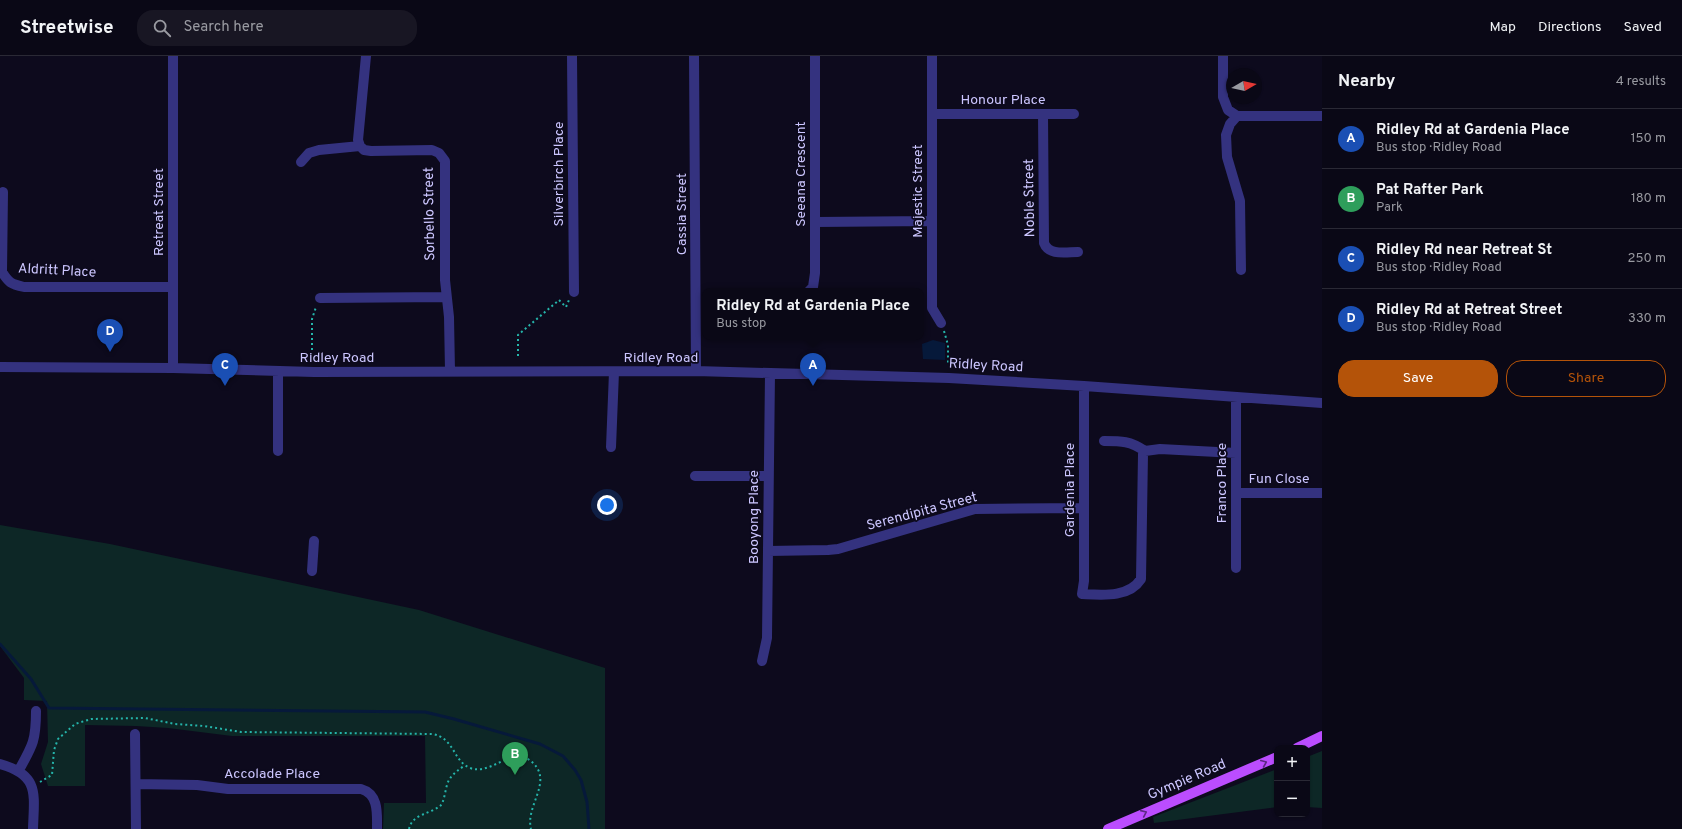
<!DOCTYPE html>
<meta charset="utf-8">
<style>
body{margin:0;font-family:Overpass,sans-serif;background:#181623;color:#f1f3f6}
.controls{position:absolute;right:12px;bottom:12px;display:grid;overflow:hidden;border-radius:8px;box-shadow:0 1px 3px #0004}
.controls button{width:36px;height:36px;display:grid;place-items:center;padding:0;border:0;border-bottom:1px solid #2a2935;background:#0a0816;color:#f1f3f6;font:20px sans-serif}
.compass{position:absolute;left:1226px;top:12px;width:36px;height:36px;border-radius:50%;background:#0a0816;box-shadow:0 1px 3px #0004;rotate:81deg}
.you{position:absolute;left:607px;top:449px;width:14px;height:14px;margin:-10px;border:3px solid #fff;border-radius:50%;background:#1a73e8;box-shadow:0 0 0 6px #1a73e833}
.badge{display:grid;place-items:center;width:26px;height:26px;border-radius:50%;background:#b45309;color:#fff;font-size:13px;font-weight:700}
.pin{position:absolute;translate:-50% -33px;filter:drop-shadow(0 1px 2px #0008)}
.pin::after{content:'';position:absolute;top:21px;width:14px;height:12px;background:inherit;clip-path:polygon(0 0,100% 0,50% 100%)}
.popup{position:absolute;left:702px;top:232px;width:222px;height:52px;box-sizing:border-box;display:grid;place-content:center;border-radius:8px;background:#0a0816;filter:drop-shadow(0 1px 3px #0005);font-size:13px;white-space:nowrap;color:#999aa1}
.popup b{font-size:15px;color:#f1f3f6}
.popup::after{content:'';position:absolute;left:50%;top:100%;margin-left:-8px;border:8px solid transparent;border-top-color:#0a0816}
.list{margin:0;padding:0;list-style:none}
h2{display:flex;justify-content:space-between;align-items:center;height:52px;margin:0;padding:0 16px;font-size:17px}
h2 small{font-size:13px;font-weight:400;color:#999aa1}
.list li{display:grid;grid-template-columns:26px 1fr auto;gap:12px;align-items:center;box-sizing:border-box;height:60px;padding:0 16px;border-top:1px solid #2a2935}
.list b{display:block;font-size:15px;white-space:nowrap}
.list p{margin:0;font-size:13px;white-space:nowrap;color:#999aa1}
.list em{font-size:13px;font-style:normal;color:#999aa1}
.actions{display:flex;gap:8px;padding:12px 16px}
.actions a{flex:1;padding:9px 0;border:1px solid #b45309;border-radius:16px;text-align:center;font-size:14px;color:#b45309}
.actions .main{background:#b45309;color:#fff}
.icon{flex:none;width:22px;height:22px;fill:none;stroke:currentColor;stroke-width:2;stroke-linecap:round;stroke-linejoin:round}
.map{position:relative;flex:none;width:1322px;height:773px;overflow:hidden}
header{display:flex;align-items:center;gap:24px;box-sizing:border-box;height:56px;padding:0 20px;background:#0a0816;border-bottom:1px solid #2a2935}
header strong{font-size:19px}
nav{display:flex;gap:22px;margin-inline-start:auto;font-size:14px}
.search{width:280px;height:36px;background:#181623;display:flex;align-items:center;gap:10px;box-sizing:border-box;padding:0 14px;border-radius:16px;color:#999aa1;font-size:15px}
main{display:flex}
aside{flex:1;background:#0a0816}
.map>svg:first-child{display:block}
.green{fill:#0d2726}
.water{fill:#06193a}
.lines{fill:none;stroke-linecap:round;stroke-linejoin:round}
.stream{stroke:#06193a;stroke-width:3}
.path{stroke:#25b4aa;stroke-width:2;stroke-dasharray:2 3;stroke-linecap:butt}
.minor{stroke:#34327f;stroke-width:10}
.major{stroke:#bb4dff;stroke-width:10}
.oneway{stroke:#5b2883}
.labels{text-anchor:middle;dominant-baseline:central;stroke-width:3.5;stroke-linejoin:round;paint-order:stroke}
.street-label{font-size:14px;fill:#ccc6ff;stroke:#0d0a1d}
</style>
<header>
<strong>Streetwise</strong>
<div class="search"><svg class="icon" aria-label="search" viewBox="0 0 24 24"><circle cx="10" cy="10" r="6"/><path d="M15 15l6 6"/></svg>Search here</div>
<nav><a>Map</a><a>Directions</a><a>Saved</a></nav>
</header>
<main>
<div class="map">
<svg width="1322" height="773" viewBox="0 0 1322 773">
<rect width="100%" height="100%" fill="#0d0a1d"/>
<path class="green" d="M0,469l110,19 309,66 186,58v161h-222l1,-26h42l-1,-67h-193l-64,-8 -32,-2 -51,-1v61h-37l-7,-22 7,-22 -1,-41 -23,-1v-22l-24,-32z
M1322,695v57l-15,-1v-50z
M1277,713v38l-123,16 -1,-6z"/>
<path class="water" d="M933,284l12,3v17l-22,-1 -1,-15z"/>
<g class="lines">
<path class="stream" d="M0,588l31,35 18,29 376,4 29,7 86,25 23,12 12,14 6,10 6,22 2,27"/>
<path class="path" d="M944,275l4,14v20
M312,299v-36l4,-12
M518,300v-21l41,-35 7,7 3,-7
M40,726l12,-7 2,-25 4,-11 17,-15 16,-5 54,-1 30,6 29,2 37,6 192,2c22,5 20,27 37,34 16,6 31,-10 47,-11 6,-1 12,2 16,6 20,19 -8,43 -2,66
M409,773c3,-15 21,-15 31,-23 5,-4 5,-19 9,-26 4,-7 10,-10 16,-15"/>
<path class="minor" d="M173,0v312
M572,0l2,236
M694,0l2,315
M932,0v252l9,15
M1223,0v41l5,13 9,6
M932,58h142
M1043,58l1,129c5,13 22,9 34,9
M360,90l-2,-6 8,-84
M301,106l8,-9 10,-3 41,-4 4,4 7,1 61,-1 7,3 6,8v119l4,37 1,54
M3,136l-1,80c7,11 9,12 22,15h149
M816,166l115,-1
M1241,214l-1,-69 -13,-44 -1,-22 4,-11 7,-8h85
M809,235l4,-4 2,-14v-217
M320,242l126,-1
M0,311l173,1 141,4 382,-1 253,7 135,8 238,17
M1084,330v195l-2,13c20,1 47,4 59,-15l2,-125 2,-3 15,-2 76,4
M1236,341v171
M1104,385c18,0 26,0 41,10
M611,391l3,-75
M278,395v-80
M695,420h73
M1236,437h86
M768,495l60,-1 10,-1 137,-40 109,-1
M312,515l2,-30
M762,605l5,-23 3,-265
M135,678l1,95
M0,708c40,11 34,30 33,65
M19,714c14,-25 17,-30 17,-59
M136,728l61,1 31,4h133c18,5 16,25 16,40"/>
<path class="major" d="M1297,692l25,-12
M1108,773l169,-72"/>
</g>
<defs><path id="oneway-chevron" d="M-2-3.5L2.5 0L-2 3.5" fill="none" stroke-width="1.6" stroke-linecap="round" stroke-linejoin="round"/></defs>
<g class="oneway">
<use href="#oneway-chevron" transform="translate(1264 707) rotate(-23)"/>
<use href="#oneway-chevron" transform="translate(1144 757) rotate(-24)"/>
</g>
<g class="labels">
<g class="street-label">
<text x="1003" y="44">Honour Place</text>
<text transform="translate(559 118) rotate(-90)">Silverbirch Place</text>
<text transform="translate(801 118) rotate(-90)">Seeana Crescent</text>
<text transform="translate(918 135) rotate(-90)">Majestic Street</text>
<text transform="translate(1030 142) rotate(-91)">Noble Street</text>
<text transform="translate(159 156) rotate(-90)">Retreat Street</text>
<text transform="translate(430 158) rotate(-91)">Sorbello Street</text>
<text transform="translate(682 158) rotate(-90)">Cassia Street</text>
<text transform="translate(57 215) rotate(3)">Aldritt Place</text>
<text x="337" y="302">Ridley Road</text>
<text x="661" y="302">Ridley Road</text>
<text transform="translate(986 310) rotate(3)">Ridley Road</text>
<text x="1279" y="423">Fun Close</text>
<text transform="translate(1222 427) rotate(-90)">Franco Place</text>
<text transform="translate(1070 434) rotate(-90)">Gardenia Place</text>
<text transform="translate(922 456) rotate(-15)">Serendipita Street</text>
<text transform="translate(754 461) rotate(-90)">Booyong Place</text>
<text x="272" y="718">Accolade Place</text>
<text transform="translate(1187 724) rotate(-23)">Gympie Road</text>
</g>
</g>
</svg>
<div class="controls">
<button>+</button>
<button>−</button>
</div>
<svg class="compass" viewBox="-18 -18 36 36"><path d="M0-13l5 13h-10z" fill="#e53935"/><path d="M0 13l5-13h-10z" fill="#999aa1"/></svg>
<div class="you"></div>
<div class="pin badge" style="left:813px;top:330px;background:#1a4fb4">A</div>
<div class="popup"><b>Ridley Rd at Gardenia Place</b>Bus stop</div>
<div class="pin badge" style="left:515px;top:719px;background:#2e9e5b">B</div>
<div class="pin badge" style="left:225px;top:330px;background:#1a4fb4">C</div>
<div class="pin badge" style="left:110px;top:296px;background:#1a4fb4">D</div>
</div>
<aside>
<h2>Nearby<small>4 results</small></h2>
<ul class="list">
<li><span class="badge" style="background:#1a4fb4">A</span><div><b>Ridley Rd at Gardenia Place</b><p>Bus stop · Ridley Road</p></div><em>150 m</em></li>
<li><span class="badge" style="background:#2e9e5b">B</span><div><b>Pat Rafter Park</b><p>Park</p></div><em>180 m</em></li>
<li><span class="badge" style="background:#1a4fb4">C</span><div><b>Ridley Rd near Retreat St</b><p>Bus stop · Ridley Road</p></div><em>250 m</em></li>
<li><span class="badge" style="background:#1a4fb4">D</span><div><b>Ridley Rd at Retreat Street</b><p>Bus stop · Ridley Road</p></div><em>330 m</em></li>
</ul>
<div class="actions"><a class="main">Save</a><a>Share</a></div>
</aside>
</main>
